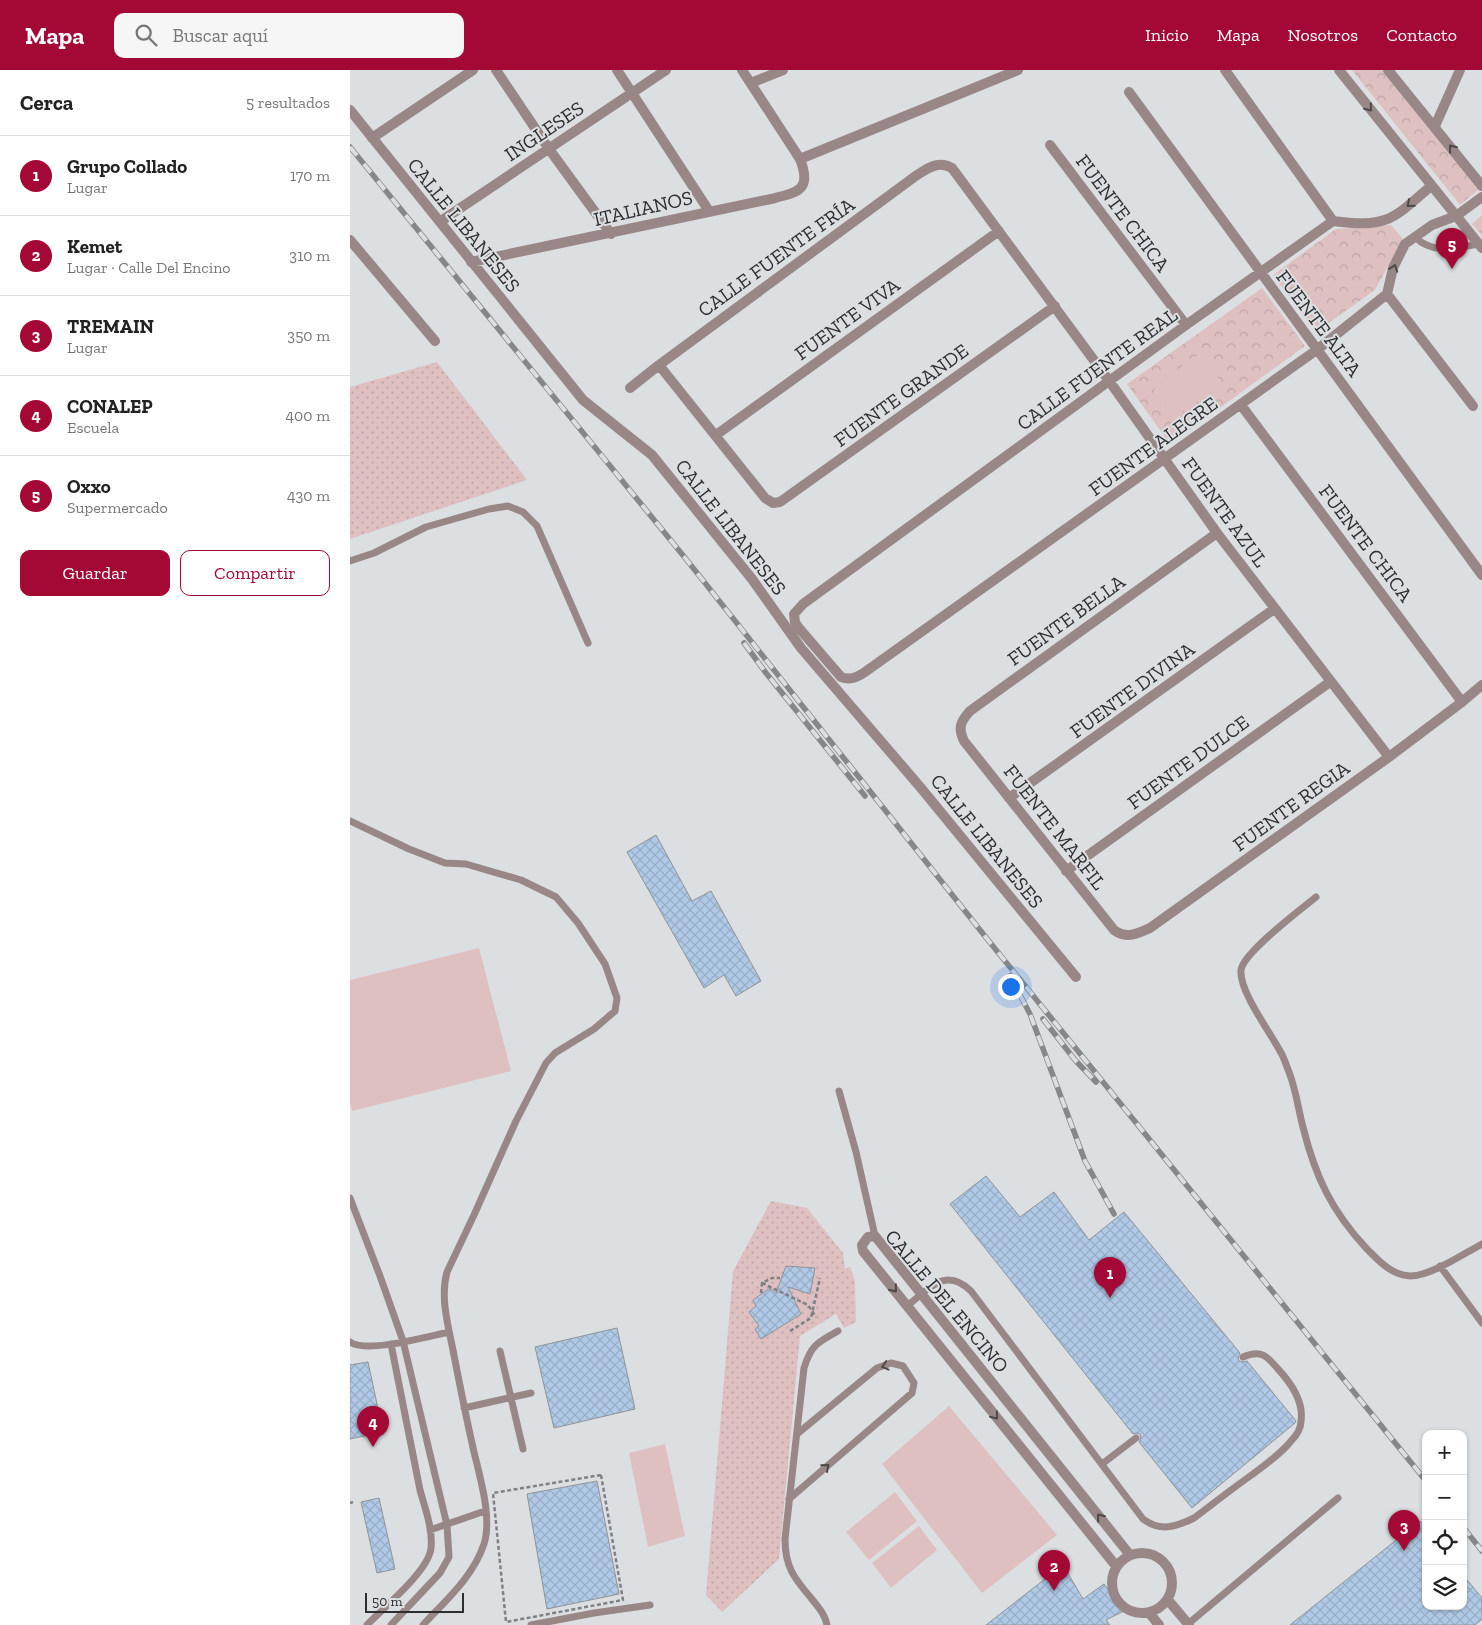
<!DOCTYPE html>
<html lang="es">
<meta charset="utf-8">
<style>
body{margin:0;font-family:"Zilla Slab",serif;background:#f6f6f6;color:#222}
.controls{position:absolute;right:15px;bottom:15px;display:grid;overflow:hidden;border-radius:10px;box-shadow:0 1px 4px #0004}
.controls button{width:45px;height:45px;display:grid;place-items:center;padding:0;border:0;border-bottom:1px solid #e0e0e0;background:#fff;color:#222;font:25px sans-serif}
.scale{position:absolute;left:15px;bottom:12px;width:99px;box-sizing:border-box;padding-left:5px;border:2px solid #2d2e2f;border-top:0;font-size:14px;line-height:18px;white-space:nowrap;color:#2d2e2f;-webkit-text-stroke:4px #dcdfe2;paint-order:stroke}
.you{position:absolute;left:660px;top:916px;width:18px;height:18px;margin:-12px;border:4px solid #fff;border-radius:50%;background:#1a73e8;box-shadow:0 0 0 8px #1a73e833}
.badge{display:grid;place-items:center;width:32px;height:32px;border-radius:50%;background:#a40834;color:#fff;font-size:16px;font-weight:700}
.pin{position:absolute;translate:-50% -41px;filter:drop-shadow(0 1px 2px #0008)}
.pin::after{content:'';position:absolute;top:26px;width:18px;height:15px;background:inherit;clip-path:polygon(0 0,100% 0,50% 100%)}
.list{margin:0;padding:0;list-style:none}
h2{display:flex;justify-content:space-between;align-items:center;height:65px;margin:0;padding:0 20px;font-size:21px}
h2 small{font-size:16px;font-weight:400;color:#767676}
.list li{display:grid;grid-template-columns:32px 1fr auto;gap:15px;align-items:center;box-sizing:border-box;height:80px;padding:0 20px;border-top:1px solid #e0e0e0}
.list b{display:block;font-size:19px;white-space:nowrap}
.list p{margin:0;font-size:16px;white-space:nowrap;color:#767676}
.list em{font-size:16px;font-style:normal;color:#767676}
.actions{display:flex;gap:10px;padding:15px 20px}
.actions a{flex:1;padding:11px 0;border:1px solid #a40834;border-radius:10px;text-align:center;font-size:18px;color:#a40834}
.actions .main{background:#a40834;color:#fff}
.icon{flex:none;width:28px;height:28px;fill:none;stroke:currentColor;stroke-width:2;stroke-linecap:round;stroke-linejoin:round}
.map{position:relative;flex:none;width:1132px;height:1555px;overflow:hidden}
header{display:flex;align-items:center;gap:30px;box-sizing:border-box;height:70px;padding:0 25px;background:#a40834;color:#fff}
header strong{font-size:24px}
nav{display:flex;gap:28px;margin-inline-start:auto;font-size:18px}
.search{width:350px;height:45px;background:#f6f6f6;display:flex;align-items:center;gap:12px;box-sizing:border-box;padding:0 18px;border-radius:10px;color:#767676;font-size:19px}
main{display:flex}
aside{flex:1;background:#fff}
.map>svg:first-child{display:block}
.grass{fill:url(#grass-dots)}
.park{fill:url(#park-crowns)}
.pitch{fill:#dec0c1}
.building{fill:url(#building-cross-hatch);stroke:#909396}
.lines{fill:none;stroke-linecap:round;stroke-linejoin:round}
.path{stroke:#7f8183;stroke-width:2.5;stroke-dasharray:4 2.5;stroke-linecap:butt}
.service{stroke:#998787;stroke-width:7}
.minor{stroke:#998787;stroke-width:10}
.tertiary{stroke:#998787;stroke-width:10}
.rail-casing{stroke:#858789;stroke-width:5.5}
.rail{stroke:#dcdfe2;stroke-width:4;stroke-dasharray:11;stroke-linecap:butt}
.oneway{stroke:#4d4949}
.labels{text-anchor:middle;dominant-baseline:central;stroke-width:4;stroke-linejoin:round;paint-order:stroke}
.street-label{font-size:20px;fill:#2d2e2f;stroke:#dcdfe2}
</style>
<header>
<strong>Mapa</strong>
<div class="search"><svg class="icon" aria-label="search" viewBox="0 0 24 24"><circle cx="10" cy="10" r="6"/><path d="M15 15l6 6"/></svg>Buscar aquí</div>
<nav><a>Inicio</a><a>Mapa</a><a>Nosotros</a><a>Contacto</a></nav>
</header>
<main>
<aside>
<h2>Cerca<small>5 resultados</small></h2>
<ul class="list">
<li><span class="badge">1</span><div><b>Grupo Collado</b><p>Lugar</p></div><em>170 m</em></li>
<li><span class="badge">2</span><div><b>Kemet</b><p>Lugar · Calle Del Encino</p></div><em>310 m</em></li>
<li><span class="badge">3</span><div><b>TREMAIN</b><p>Lugar</p></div><em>350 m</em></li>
<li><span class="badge">4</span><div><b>CONALEP</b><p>Escuela</p></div><em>400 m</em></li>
<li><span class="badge">5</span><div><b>Oxxo</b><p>Supermercado</p></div><em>430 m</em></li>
</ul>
<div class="actions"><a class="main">Guardar</a><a>Compartir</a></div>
</aside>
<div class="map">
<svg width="1132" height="1555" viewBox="0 0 1132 1555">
<defs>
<pattern id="grass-dots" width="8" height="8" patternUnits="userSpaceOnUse" patternTransform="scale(1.25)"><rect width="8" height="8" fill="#dec0c1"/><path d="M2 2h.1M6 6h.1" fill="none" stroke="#bfa5a6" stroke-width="1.8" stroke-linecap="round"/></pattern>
<pattern id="park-crowns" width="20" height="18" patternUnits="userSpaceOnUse" patternTransform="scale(1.25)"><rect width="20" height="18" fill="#dec0c1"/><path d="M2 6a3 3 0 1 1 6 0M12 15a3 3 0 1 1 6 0" fill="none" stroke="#bfa5a6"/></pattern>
<pattern id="building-cross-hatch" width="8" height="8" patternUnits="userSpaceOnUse" patternTransform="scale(1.25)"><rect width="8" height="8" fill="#b0c9e6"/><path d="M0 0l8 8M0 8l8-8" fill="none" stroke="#98adc6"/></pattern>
</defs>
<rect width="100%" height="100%" fill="#dcdfe2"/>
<path class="grass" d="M87,292l90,118 -177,59v-152z
M421,1131l36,7 36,45 2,16 5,-2 5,14 1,41 -12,6 -8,-14 -36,22 -21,223 -57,53 -16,-17 27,-324z"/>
<path class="park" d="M1002,0h34l94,118 -20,17z
M1132,145v20l-10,-11z
M1041,155l12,14 -28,51 -59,42 -43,-57 63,-46z
M912,218l43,58 -135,98 -43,-60z"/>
<path class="pitch" d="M851,283l21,31 -47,33 -22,-30z
M129,878l32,123 -159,40 -2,-8v-123z
M599,1336l108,129 -75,58 -100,-129z
M315,1374l20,92 -37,11 -19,-94z
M545,1422l22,29 -48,39 -23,-28z
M569,1456l18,24 -46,38 -19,-25z"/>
<path class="building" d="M306,765l36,66 19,-10 50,90 -25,15 -12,-21 -20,13 -77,-136z
M636,1106l34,41 34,-25 35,48 35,-28 116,141 -2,4 1,4 4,1 4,-1 49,60 -1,2 -103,85 -53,-66 2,-4 -1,-4 -4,-1 -3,1 -183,-230z
M436,1196l29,2 -5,26 -22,-7 13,27 -40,25 -6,-10 4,-3 -10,-14 7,-6 -3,-6 17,-12 6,5z
M267,1258l18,81 -81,19 -19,-81z
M18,1292l15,70 -33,7v-74z
M247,1411l22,113 -72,15 -20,-115z
M29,1428l16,71 -18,4 -16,-71z
M1070,1451l6,7v78h37v-31l19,23v21l-7,6h-185z
M713,1495l20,34 21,-15 20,27 -18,9 4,5h-124z"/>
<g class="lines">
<path class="path" d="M412,1213l46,22 8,12
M411,1223l1,-10 10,-5h8
M440,1261l21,-13 9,-40
M251,1405l22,125 -117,22 -13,-129z
M0,1433l3,-1"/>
<path class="service" d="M1065,167c18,18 41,11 64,7
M0,491l24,-8 52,-26 63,-18 19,-3 15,6 14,14 51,117
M0,751l59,28 36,14 21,1 55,16 35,17 22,26 27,41 12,34 -2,13 -21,18 -39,24 -9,10 -30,58 -42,94 -27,57c-7,25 1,53 6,78 6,31 12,62 19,93 6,29 21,72 12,101 -11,33 -38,56 -61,81
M966,827c-15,12 -73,56 -75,73 -2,21 29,62 39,81 4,6 6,14 9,21 7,18 9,36 14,55 12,49 29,85 64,122 12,12 24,26 43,27 21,0 53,-22 72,-32
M489,1021l17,61 19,84
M0,1128l30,78 23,65 44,184 2,32 -9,16 -49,52
M1090,1196l42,57
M557,1236c22,-17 38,-40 64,-15l172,228c17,13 33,8 51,-1 20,-15 39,-30 59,-44 13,-10 28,-20 38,-33 5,-5 10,-13 10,-20 3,-20 -10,-38 -23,-52 -11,-13 -17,-20 -35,-12
M0,1272c16,12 79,-6 99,-10
M150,1281l23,98
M114,1338l67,-15
M752,1394l34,-26
M439,1429l123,-106 2,-10 -11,-17 -12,-3 -14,5 -80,66
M80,1460l55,-19
M838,1554l150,-126
M17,1555c16,-17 62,-54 64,-77 2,-19 -6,-40 -11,-58l-29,-146
M181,1555l63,-12 56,-8
M477,1555c-2,-11 -9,-18 -16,-27 -17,-20 -26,-31 -26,-59l19,-171c7,-23 14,-26 34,-37"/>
<path class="minor" d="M146,0l53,79 62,85
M267,0l92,141
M875,0l108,151
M401,13l32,-13
M779,22l353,483
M0,40l233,290 69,55 100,124 49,69 120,140 155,189
M1085,56l25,-56
M22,68l101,-68
M700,75l136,180
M450,89l218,-89
M1081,116c-39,34 -44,42 -98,35l-147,104 -383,279 -9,10 1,8 3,5 43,50c9,4 17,0 24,-5l453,-323 69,-55 6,-26 12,-24 27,-19 24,-9 26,-19
M91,151l225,-151
M0,170l85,101
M121,192l300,-63c28,-7 41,-9 29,-40l-58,-89
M1037,224l86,112
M309,295l106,133 8,5 7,-1 275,-196
M280,318l29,-23 258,-190c11,-7 22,-15 35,-7l158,214 107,151 172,224
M891,335l221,297
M366,365l283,-204
M867,463l-247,178c-10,11 -12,17 -6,30l150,189c12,9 23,4 36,-2l239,-171 73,-55 20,-17
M659,728l265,-189
M716,801l264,-189
M762 1513a30 30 0 1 1 60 0a30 30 0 1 1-60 0Z
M766,1496l-253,-315 -1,-6 6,-8 7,-1 255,319
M818,1530l21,25
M800,1544l9,11"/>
<path class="tertiary" d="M989,0l143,178
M1038,0l94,116"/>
<defs>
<path id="rail" d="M0,77l336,412 298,376 442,546
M394,573l22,30 99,123
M660,906l20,38 55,147 29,53
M693,949l32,41 21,22
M1113,1457l19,24"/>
</defs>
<use href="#rail" class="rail-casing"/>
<use href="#rail" class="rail"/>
</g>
<defs><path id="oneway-chevron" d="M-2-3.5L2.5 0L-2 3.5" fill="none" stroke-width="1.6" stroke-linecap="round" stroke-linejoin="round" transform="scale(1.25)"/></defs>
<g class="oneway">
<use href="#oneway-chevron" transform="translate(1019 38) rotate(51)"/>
<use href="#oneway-chevron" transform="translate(1102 78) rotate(-128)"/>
<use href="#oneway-chevron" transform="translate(1060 134) rotate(140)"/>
<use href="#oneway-chevron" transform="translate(1044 198) rotate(-70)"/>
<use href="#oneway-chevron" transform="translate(544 1219) rotate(51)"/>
<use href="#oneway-chevron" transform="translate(535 1296) rotate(165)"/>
<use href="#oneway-chevron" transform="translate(645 1346) rotate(51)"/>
<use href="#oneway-chevron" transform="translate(476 1397) rotate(-41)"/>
<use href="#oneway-chevron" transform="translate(750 1447) rotate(-129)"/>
</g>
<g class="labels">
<g class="street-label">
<text transform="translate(194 61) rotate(-34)">INGLESES</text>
<text transform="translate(293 138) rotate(-13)">ITALIANOS</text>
<text transform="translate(773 143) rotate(53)">FUENTE CHICA</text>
<text transform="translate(114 155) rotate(51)">CALLE LIBANESES</text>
<text transform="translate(426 187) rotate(-36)">CALLE FUENTE FRÍA</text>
<text transform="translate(497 249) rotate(-36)">FUENTE VIVA</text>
<text transform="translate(969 253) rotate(53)">FUENTE ALTA</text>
<text transform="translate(747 299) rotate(-36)">CALLE FUENTE REAL</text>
<text transform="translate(551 325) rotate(-36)">FUENTE GRANDE</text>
<text transform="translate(803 376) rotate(-36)">FUENTE ALEGRE</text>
<text transform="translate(875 442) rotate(54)">FUENTE AZUL</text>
<text transform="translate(381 457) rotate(52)">CALLE LIBANESES</text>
<text transform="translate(1016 473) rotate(53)">FUENTE CHICA</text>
<text transform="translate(716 550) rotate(-36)">FUENTE BELLA</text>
<text transform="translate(782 620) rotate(-36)">FUENTE DIVINA</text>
<text transform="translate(838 692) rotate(-36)">FUENTE DULCE</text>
<text transform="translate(941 736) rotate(-36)">FUENTE REGIA</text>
<text transform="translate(705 757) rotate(52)">FUENTE MARFIL</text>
<text transform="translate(637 771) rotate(51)">CALLE LIBANESES</text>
<text transform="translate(597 1231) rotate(50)">CALLE DEL ENCINO</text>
</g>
</g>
</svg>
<div class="controls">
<button>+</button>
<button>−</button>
<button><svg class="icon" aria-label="locate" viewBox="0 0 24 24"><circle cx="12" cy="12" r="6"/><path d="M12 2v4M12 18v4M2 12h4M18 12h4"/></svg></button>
<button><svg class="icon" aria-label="layers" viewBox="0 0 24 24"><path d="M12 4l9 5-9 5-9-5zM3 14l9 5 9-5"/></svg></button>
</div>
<div class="scale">50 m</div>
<div class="you"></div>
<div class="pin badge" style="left:760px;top:1228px">1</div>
<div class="pin badge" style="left:704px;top:1521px">2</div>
<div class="pin badge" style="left:1054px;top:1481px">3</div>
<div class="pin badge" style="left:23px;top:1377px">4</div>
<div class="pin badge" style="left:1102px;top:199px">5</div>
</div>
</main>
